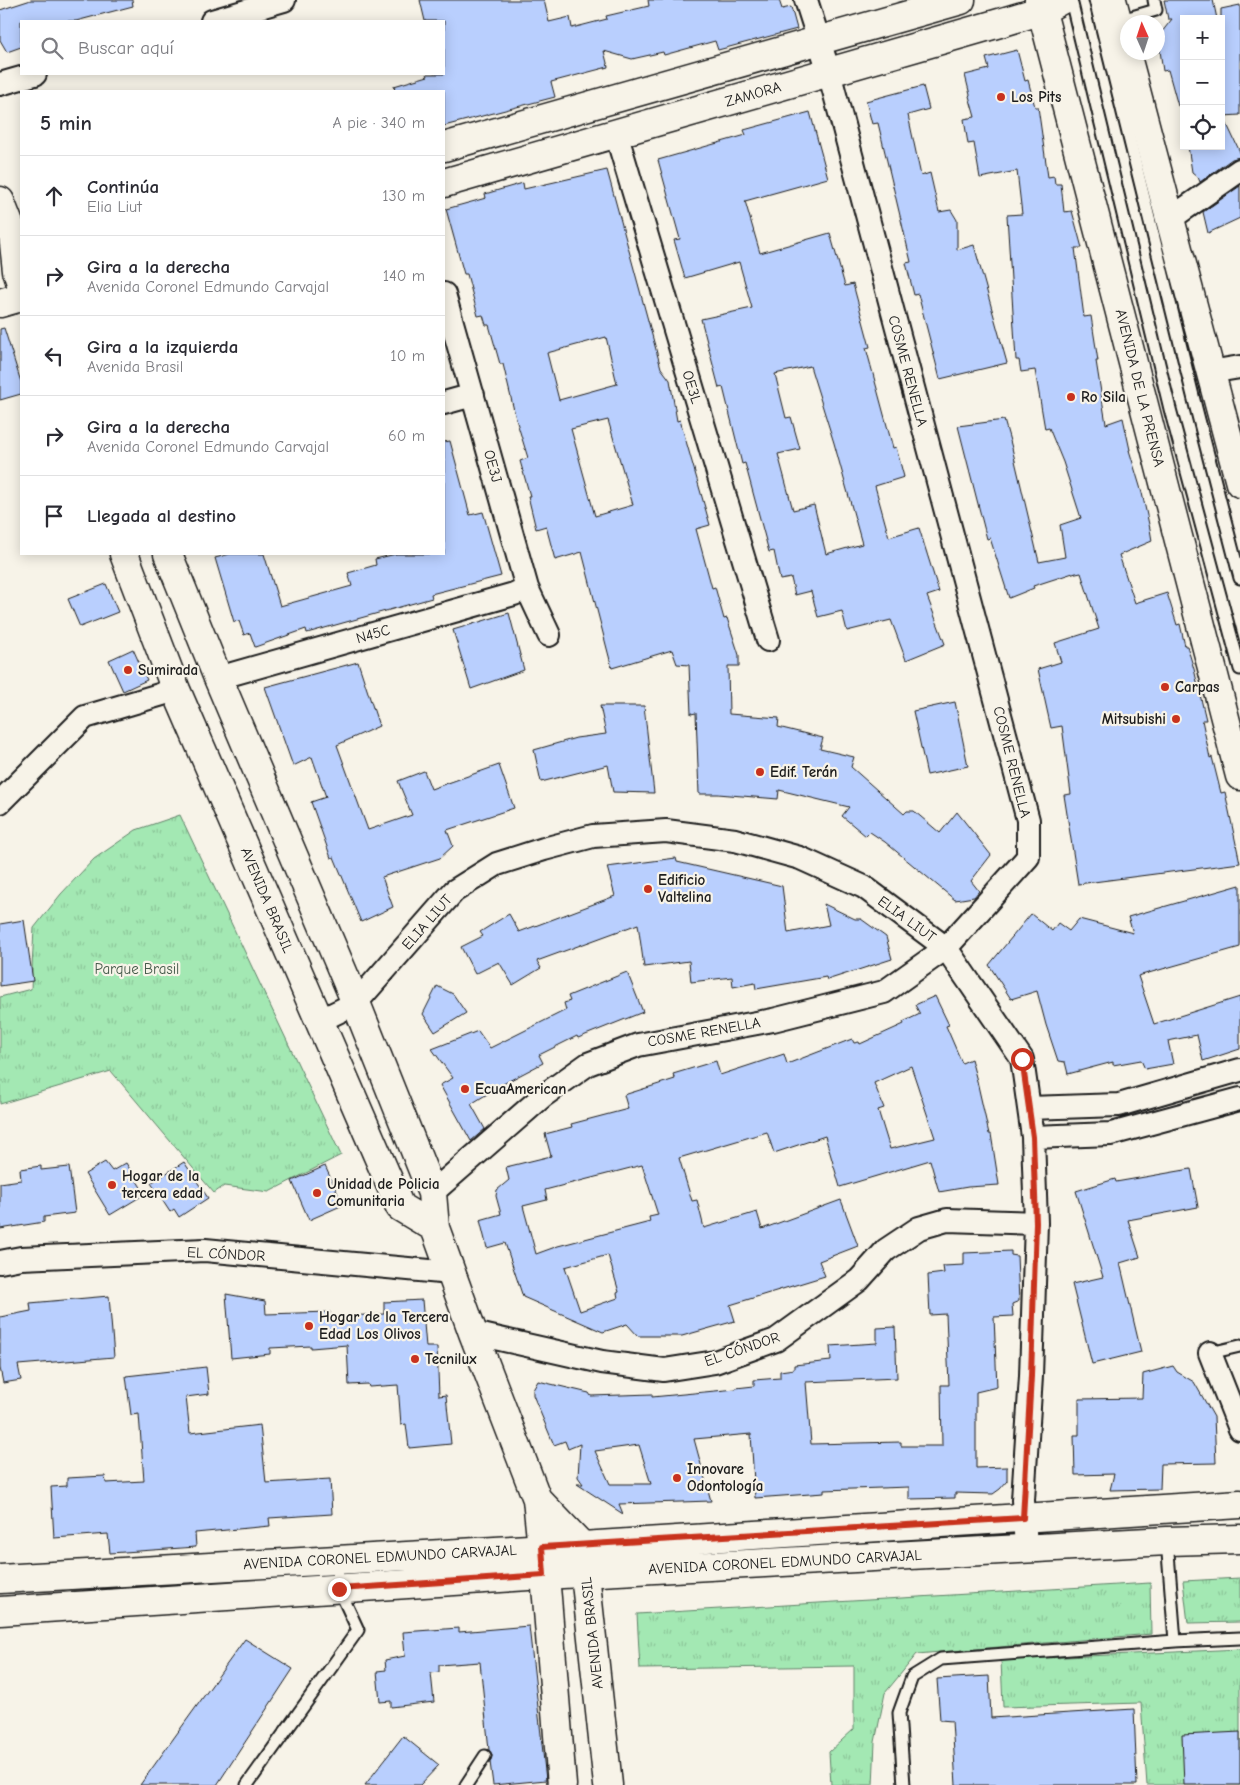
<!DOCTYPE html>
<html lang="es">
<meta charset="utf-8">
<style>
body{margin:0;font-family:"Comic Neue",sans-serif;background:#f2f2f3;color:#2b2b33}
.controls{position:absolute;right:15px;top:15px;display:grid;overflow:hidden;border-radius:0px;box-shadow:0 2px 12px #0003}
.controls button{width:45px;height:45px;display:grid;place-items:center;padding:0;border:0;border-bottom:1px solid #e1e1e2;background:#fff;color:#2b2b33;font:25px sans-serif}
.compass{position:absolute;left:1120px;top:15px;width:45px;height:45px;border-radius:50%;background:#fff;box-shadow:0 2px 12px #0003;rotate:357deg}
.stop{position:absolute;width:15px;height:15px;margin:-11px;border:4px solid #c8321e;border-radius:50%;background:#fff}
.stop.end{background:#c8321e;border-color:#fff;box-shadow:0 1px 5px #0008}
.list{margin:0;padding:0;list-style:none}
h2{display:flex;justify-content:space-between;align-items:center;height:65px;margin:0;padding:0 20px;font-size:21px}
h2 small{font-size:16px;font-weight:400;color:#7c7c81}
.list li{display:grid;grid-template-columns:32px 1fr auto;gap:15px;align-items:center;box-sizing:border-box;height:80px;padding:0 20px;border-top:1px solid #e1e1e2}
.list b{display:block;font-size:19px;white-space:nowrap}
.list p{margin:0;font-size:16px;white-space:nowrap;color:#7c7c81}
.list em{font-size:16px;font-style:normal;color:#7c7c81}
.icon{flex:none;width:28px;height:28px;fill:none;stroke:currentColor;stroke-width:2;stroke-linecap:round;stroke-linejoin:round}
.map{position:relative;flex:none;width:1240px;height:1785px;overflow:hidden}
.search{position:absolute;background:#fff;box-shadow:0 2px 12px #0003;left:20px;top:20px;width:425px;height:55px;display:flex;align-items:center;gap:12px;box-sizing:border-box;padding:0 18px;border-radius:0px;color:#7c7c81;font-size:19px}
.panel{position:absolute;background:#fff;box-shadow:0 2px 12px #0003;left:20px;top:90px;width:425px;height:465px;border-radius:0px}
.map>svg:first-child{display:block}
.park{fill:url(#park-tufts);stroke:#608268}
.building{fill:#b9cffe;stroke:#1c1c1c;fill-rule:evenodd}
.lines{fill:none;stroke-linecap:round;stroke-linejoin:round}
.service-casing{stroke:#1c1c1c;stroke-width:15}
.minor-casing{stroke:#1c1c1c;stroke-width:26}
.tertiary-casing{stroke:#1c1c1c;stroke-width:31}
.secondary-casing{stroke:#1c1c1c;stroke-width:31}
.primary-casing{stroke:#1c1c1c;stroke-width:31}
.service{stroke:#f7f3e8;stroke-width:11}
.minor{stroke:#f7f3e8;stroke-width:22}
.tertiary{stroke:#f7f3e8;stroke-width:28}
.secondary{stroke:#f7f3e8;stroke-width:28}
.primary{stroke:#f7f3e8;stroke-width:28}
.route{stroke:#c8321e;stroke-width:6}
.poi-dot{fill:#c8321e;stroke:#f7f3e8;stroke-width:2}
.labels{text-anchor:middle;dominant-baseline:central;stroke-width:4.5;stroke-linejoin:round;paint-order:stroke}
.street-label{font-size:15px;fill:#1c1c1c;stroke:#f7f3e8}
.poi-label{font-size:15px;font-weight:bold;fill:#1c1c1c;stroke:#f7f3e8;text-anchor:start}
.park-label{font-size:15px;fill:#445949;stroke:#f7f3e8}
</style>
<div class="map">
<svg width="1240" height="1785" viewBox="0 0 1240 1785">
<defs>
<pattern id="park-tufts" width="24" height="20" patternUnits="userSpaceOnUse" patternTransform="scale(1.25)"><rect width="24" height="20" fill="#a3e8b3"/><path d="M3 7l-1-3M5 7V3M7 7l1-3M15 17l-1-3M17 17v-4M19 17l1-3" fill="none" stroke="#8cc699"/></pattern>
</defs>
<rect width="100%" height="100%" fill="#f7f3e8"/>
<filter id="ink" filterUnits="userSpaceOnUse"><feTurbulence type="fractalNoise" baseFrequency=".02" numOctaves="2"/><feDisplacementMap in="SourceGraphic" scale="10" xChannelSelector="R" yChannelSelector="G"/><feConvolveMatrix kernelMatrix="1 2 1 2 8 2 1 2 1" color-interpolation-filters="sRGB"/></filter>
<g filter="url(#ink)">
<path class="park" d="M180,815l161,340 -72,37 -45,-6 -10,7 -103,-122 -111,33v-107l31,-8 3,-61 27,-34 33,-35 42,-29z
M1240,1578v44l-52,1 -5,-42z
M1150,1583l1,51 -234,20 -32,39 -10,49 -2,43h-42l-2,-33 25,-23v-63l-214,3 -3,-55z
M1240,1649v136h-93l-6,-82 -138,4 -2,-47z"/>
<path class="building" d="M31,0h101l1,6 -57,15h-55v26l-14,5 -7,-12v-30z
M420,0h124l5,22 21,-5 2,11 35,-9 -1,-3 43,-10 -1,-6h131l3,9 9,-2 6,22 -79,21 -3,-9 -51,14 -1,-3 -31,7 -28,-8 4,16 -57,15 4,15 -111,29v-35h-49l-1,-5 34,-10 -1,-2h17v-53h-19z
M1164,0h49l4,19h-33v86l-6,1 -10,-36 -5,1 -5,-34 14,-18h-4z
M1240,5v110l-17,1 17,36v5l-8,2 -32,23 -2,-5 -6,-5 -4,-26h33v-137z
M1017,50l8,31 3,-1 7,27h3l10,70 6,-1 1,8h6l3,28 8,-1 10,37h-7l9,69 7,-1 7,45h-2l10,63 17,-6 7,32h-1l13,43 8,36 2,12 -33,14 16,48 32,-10 10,32 3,-1 5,22h2l7,23 12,51h-4l8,38 2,-1 9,36 4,-1 15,71 -162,21 -14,-89 7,-1 -9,-68 -11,2 -13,-59 23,-7 -6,-19 44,-14 -18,-56 -5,1v-2l-43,14 1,2 -25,10 -19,-60 -3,1 -29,-113 46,-6 8,28 27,114 26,-5 -5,-32 21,-7 -18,-56 -14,-34 -4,1 -10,-59 -14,2 -2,-12h-3l-9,-145 15,-1 -5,-43 -37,7 -6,-35 -6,1 -4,-25 11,-2 -6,-21 1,-1 -5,-20 24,-6 -3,-11z
M923,86l6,23 -21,6 13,61 9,-3 9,39 12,-2 6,10v30l17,-5 33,118 -67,16 -22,-85 -4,1 -8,-32 5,-1 -33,-139 -6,1 -6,-23z
M810,112l18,66 -83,23 15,52 70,-20 15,53 8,-2 17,63 -4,1 27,100 3,-1 8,30 -29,9 14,51 30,-9 20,64 -12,4 18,48 -39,16 -15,-40 -44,11 -5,-20 -24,6 -7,-26 -16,4 -4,-17 -11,2 -6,-29 -5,1 -24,-89 -3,1 -19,-77 -4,1 -18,-69 51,-11 -13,-46 -54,16 -11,-38 6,-1 -22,-79 88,-25 -2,-5zM810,366l24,77 28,101 -36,10 -12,-49 -21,5 -15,-56 22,-5 -9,-32 -5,1 -11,-44z
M607,170l54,198 9,12 7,41 3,-1 30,105 -14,4 16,59 3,-1 9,32 3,-1 12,37v11h-11l1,48 50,4 -1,9 45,11 -3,11 34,8 -3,10 53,47 3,-3h7l26,22 17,-21 34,43 -20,26 8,10 -5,6 -19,3 -70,-58 -15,-10 -4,4 -24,-20 7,-9 -70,-17 -1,9 -60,-5h-19l-3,-81 -5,1 -2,-49 -12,-1 -5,-14 -60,18 -30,-116 -27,8 -9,-34 -10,3 -8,-33h2l-10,-35 8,-3 -12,-39 -13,-55h-3l-11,-39h-3l-3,-10 -5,1 -11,-42h-3l-18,-65 40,-11 -1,-4 38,-11 1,6zM606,337l11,47 -58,16 -12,-47zM608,420l25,85 -38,11 -24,-87z
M1240,186v32l-32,15 -5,-21z
M4,328l17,54v12l-21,6v-71z
M450,441l20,74 13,-3 18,64 -70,18 1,4 -125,35 -1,-4 -51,18 -5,-14 -6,2 -5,-14 -5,1 -19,-64 15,-4h34l16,52 72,-20 -4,-13 28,-8 -1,-6 21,-5h48v-112z
M106,584l12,28 -38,15 -12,-28z
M509,613l15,57 -53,19 -18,-59z
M133,649l14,31 -24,11 -14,-31z
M358,662l21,64 -42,19 31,85 44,-15 -14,-34 26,-10 7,18 68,-24 15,43 -67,22 6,16 -13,12 -58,19 11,30 -32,15 -27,-65 -3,1 -20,-56 15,-5 -14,-40 -19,9 -28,-79z
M955,702l13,64 -41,9 -14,-64z
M600,706h44l10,87 -41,-1 -5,-27 -67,17 -7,-32 42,-12 30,-4z
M676,858l1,4 105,24 6,47 41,-8 -5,-21 31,15h6l25,18 6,22 -65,21 -1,-3 -70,12 -1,-6 -22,4 -1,-10 -41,5 -2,-21 -45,6 -6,-43 -101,37 4,7 -28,17 -14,-23 -24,12 -14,-27 22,-11 -3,-4 29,-18 10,18 96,-36 -8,-29z
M1240,885v62l-102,29 16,48 86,-27v52l-37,12 -6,-26 -29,6 5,23 -28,5 -4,-9 -28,5v-3l-45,12 -3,-12 -7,-1 -12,-36 -9,-34 -26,8 -22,-34 42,-51 21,17 6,-8 11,8 10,-12 54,14 -5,-16z
M24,920l9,61 -33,5v-62z
M627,972l16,40 -65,26 -1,-2 -38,19 4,8 -38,20 -34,21 14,25 -14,12 -31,-56 13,-7 -21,-29 46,-18 12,17 76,-38 -2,-7 6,-2 -2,-5z
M437,986l16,8 13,19 -31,19 -12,-18z
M935,996l14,29 -3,1 16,37 9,-4 6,22 12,53h2l8,51 -31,2 -29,5 -9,-32 -90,27 -15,-51 -51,17 -7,-21 -88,26 13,43 5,-1 7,28 53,-16 5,17 79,-29 17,46 -39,15 6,15 -95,29 5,16 -53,15h-44l-11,-12 -24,8 -80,-35 -18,-54 -18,5 -7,-28 21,-6 -5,-18 1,-6 12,-10 -3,-13 45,-11 -6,-22 27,-7 -1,-3 57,-15 -4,-14 51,-16 -2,-5 43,-13 4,14 64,-21 3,10 65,-25 2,4 5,-1 1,2 44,-20 -1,-2 17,-8 -5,-9zM911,1066l24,72 -45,11 -12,-39 6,-2 -10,-25zM642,1165l16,50 -9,2 1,5 -92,24 -22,8 -13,-48 24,-6 -2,-10zM608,1255l11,37 -2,1 1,5 -38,13 -15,-44z
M105,1162l7,9 14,-8 19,31 -35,21 -25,-41z
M184,1162l24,36 -29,19 -5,-8 -4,3 -19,-29z
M41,1166v4l28,-3 6,46 -31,4v5l-44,7v-46l21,-3 -1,-11z
M325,1166l18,39 -34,15 -17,-39z
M1191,1169l7,38 -70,13 12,37 -20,6 21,89 -49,12 -20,-80 31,-7 -27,-86 39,-12 1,3z
M1011,1251v4l6,1 2,45 -7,3 1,12 -19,1 3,70 -21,5v76l31,-1v14l-7,8 -7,5 -38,-1v5l-46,1v-12l-85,3v3l-69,5 -4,-64 -57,5 17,62 -92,3 4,10 -46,-30h6l-5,-7 2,-33 -12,5 -3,-8 -11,4 -21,-50v-5l5,-9 51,12 2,3 61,-2v3l84,-8v-1l18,-2v-6l26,-2v-7l14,-2v-4l37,-4 -1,-15 47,-3v-15l18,-1 2,51 -91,4 5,62 90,-2v4h41l-1,-61h8l-3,-71 -16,1 -2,-40 16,-2 -1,-7 21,-1v-12zM639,1445l12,39h-41l-15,-33z
M226,1294l39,7 1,13 64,-2v5l54,-3v-12l38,-2 4,47h11l2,49 7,-1 5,49 -42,4 -3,-24 -5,1 -3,-40 -29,2 -1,-3 -19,1 -2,-40 -36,3v-2l-41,2v6l-39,4z
M109,1296l5,61 -96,8 3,15 -18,3 -3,-15v-51l31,-6 -1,-8z
M1173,1366l4,6 17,10 20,35 2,46 -55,1 -1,25 -50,1 4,-16 -39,1 -1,-40h5v-36l63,-1 1,-24z
M206,1367l3,27 -23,3 4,36 70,-8 6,58 64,-4 2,35 -63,4 1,8 -75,7 1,14 -86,6 -2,-19 -54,4 -3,-51 16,-1v-8l38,-2 1,7 38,-2 -5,-67 -8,1 -5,-39z
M529,1626l17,154 -53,5 -3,-23 2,-6 -3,-6 -9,-88 -41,3v7l-8,1 3,29 -43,5v-6l-11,1 -3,-31 9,-1 -1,-10 20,-4 -2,-24 56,-4v4z
M245,1639l48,30 -76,116h-77z
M989,1676l2,42 143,-9 3,76h-181l-4,-64 -12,-1 -3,-41z
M1240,1732v53h-56l-2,-50z
M403,1736l36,29 -19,20h-55z"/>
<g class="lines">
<defs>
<path id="service" d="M1071,0l99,409 70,260
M1095,0l101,408 44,170
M1118,21l38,-11 -2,-10
M1210,1353l30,-7
M1167,1541l8,100
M247,1785l111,-155 -19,-41 -3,-30
M466,1785l19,-29
M904,1785l-5,-72 13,-36 29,-18 234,-18 65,-3"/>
<path id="minor" d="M212,21l72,-21
M0,84l35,-10
M616,133l152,507
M1170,219l70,-49
M444,294l83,294 22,47
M1210,372l30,-5
M444,403l29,-8
M218,678l296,-84 13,-6
M0,802l85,-85 91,-27
M319,1021l37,-18 98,-112 43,-27 47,-15 49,-13 73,-5 69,9 65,18 64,29 82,61 76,111 11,78 3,86 -5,153 -8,124 3,48
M1029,1108l90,-3 121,-35
M1033,1137l78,-3 129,-35
M432,1193l111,-97 45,-32 50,-19 135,-25 111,-28 62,-44 82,-91v-37l-199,-748 -23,-72
M0,1262l21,-4 184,-8 246,23
M473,1333l129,29 62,8 51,-8 61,-22 83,-60 27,-30 33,-22 28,-8 89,3
M1210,1353l30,76"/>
<path id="tertiary" d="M444,147l517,-147
M444,183l559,-161 40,-12 18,-10
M0,201l13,33 4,37 4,12
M0,303l21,-6
M124,554l52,136 224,517 35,21
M168,554l50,124 138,325 76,190 3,35 38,105 64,166 10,99 15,187
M537,1499l45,47 26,239"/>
<path id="secondary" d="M0,1579l582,-33 658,-42
M0,1611l544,-36 623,-34 73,-2"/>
<path id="primary" d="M1039,0l201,776
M1112,0l128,483"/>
</defs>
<use href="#service" class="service-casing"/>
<use href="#minor" class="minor-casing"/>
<use href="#tertiary" class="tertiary-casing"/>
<use href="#secondary" class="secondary-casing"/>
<use href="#primary" class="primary-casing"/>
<use href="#service" class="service"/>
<use href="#minor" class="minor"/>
<use href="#tertiary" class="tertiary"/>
<use href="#secondary" class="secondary"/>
<use href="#primary" class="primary"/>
</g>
</g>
<g class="lines" filter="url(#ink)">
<path class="route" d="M339,1589l205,-14 -2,-28 481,-29 8,-142 5,-153 -3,-86 -11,-78"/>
</g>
<g class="poi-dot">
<circle cx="1001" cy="97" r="5"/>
<circle cx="1071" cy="397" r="5"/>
<circle cx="128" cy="670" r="5"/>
<circle cx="1165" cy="687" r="5"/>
<circle cx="1176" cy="719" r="5"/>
<circle cx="760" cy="772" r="5"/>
<circle cx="648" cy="889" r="5"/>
<circle cx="465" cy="1089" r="5"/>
<circle cx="112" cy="1185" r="5"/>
<circle cx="317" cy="1193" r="5"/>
<circle cx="309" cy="1326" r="5"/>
<circle cx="415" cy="1359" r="5"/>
<circle cx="677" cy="1478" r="5"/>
</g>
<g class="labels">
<g class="street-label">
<text transform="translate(753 94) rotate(-16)">ZAMORA</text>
<text transform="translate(908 371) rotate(75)">COSME RENELLA</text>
<text transform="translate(692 387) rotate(73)">OE3L</text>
<text transform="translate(1140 388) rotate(76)">AVENIDA DE LA PRENSA</text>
<text transform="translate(493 466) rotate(74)">OE3J</text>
<text transform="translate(373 634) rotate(-16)">N45C</text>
<text transform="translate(1012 762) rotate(76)">COSME RENELLA</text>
<text transform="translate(267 900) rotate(67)">AVENIDA BRASIL</text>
<text transform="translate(907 919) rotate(36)">ELIA LIUT</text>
<text transform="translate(427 922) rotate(-49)">ELIA LIUT</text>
<text transform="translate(704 1032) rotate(-10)">COSME RENELLA</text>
<text transform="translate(226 1254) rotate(3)">EL CÓNDOR</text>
<text transform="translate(742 1349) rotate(-19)">EL CÓNDOR</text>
<text transform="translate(380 1557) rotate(-3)">AVENIDA CORONEL EDMUNDO CARVAJAL</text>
<text transform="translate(785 1562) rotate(-3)">AVENIDA CORONEL EDMUNDO CARVAJAL</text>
<text transform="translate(592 1633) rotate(-96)">AVENIDA BRASIL</text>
</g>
<g class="poi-label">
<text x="1011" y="97">Los Pits</text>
<text x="1081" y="397">Ro Sila</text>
<text x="138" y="670">Sumirada</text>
<text x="1175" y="687">Carpas</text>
<text x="1166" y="719" text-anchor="end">Mitsubishi</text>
<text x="770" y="772">Edif. Terán</text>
<text x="658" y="880">Edificio<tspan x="658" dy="17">Valtelina</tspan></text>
<text x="475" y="1089">EcuaAmerican</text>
<text x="122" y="1176">Hogar de la<tspan x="122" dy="17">tercera edad</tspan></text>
<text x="327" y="1184">Unidad de Policia<tspan x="327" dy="17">Comunitaria</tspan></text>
<text x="319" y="1317">Hogar de la Tercera<tspan x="319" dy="17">Edad Los Olivos</tspan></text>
<text x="425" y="1359">Tecnilux</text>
<text x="687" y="1469">Innovare<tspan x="687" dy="17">Odontología</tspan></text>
</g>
<g class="park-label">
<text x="137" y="969">Parque Brasil</text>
</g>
</g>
</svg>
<div class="controls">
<button>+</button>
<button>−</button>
<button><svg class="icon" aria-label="locate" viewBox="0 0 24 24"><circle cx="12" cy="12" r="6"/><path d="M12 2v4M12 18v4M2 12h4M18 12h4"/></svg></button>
</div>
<svg class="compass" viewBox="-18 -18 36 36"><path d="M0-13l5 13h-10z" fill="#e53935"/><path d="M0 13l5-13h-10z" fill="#7c7c81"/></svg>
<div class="stop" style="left:1022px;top:1059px"></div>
<div class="stop end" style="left:339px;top:1589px"></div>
<div class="search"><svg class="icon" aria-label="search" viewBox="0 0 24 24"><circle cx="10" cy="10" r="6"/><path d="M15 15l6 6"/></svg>Buscar aquí</div>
<section class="panel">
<h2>5 min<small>A pie · 340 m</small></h2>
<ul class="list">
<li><svg class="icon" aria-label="ahead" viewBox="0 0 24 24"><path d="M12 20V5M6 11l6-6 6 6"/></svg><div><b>Continúa</b><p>Elia Liut</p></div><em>130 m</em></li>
<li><svg class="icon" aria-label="right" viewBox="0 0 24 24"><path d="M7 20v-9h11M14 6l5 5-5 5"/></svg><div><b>Gira a la derecha</b><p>Avenida Coronel Edmundo Carvajal</p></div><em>140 m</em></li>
<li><svg class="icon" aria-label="left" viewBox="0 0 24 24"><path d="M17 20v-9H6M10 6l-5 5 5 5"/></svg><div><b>Gira a la izquierda</b><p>Avenida Brasil</p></div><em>10 m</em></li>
<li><svg class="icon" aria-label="right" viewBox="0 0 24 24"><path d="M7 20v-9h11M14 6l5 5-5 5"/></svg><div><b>Gira a la derecha</b><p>Avenida Coronel Edmundo Carvajal</p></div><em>60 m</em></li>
<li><svg class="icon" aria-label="arrive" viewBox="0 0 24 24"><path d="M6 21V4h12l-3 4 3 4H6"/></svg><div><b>Llegada al destino</b></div></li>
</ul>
</section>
</div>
